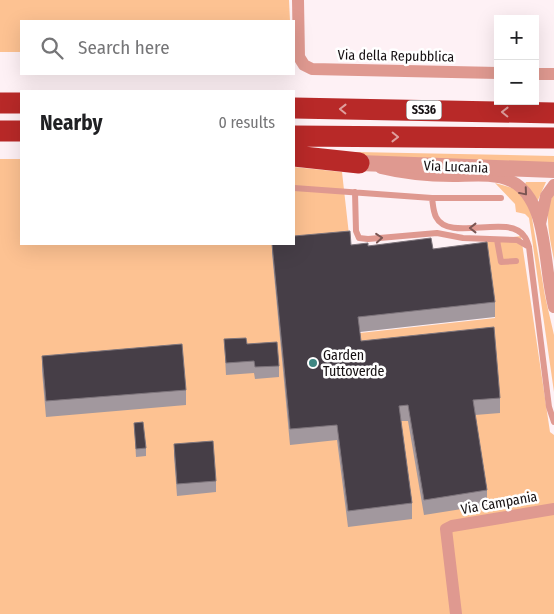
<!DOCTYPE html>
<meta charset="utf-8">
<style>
body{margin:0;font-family:"Fira Sans Condensed",sans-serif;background:#f2f2f2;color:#202124}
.controls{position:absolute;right:15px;top:15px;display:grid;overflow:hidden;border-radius:0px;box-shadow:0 5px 20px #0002}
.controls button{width:45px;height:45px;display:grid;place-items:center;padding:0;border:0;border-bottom:1px solid #e0e0e0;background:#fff;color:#202124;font:25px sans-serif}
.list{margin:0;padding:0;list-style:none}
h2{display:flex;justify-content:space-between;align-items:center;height:65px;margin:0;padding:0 20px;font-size:21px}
h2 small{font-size:16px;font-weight:400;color:#757577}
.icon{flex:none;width:28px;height:28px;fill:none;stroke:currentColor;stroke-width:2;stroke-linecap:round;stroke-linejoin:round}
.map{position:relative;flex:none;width:554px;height:614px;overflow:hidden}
.search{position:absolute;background:#fff;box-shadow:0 5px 20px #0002;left:20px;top:20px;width:275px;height:55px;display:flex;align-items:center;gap:12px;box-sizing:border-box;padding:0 18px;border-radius:0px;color:#757577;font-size:19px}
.panel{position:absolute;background:#fff;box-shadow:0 5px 20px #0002;left:20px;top:90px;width:275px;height:155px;border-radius:0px}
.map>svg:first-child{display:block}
.green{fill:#fdc292}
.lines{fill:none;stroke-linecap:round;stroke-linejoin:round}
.service{stroke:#df9990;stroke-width:6}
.minor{stroke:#df9990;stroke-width:12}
.tertiary{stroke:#df9990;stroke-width:16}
.trunk{stroke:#b82928;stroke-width:21}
.wall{fill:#a2989e}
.building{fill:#463e47;stroke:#7d747b}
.oneway{stroke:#df9f9e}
.oneway2{stroke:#7a5552}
.poi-dot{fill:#3e8682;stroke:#fff;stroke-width:2}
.labels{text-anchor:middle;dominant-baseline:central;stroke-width:5;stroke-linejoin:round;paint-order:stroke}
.shield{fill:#fff;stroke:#5c585a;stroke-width:1}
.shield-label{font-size:12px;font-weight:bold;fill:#161113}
.street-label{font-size:14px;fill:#161113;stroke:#fff}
.poi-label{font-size:14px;fill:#161113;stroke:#fff;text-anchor:start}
</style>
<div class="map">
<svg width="554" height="614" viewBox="0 0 554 614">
<rect width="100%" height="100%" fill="#fef1f5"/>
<path class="green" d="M0,0h289l1,21h-269v31h-21z
M356,152l198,4v10l-199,-10z
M0,159h21v85h273v-77l48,5 18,161 135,-15 -10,-77 36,-5 29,196 4,3v179h-554z
M526,182h20l-8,18 -2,1 -11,-17z
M495,183l21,6 9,10 6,13 14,84 9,39v57l-25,-174 -4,-4 -9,-2 -1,-8z
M554,193v68c-3,-21 -12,-48 0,-68z"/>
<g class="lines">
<path class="service" d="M294,188l138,10h69
M355,192l1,39 3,7 9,1 69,-6 26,5 54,2 12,7
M432,198c1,6 1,13 4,19 13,26 72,-4 88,19 3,3 4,8 5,11l20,160 5,15
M497,240l4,22 15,-1"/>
<path class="minor" d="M298,0l1,57 5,8 8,4 186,4
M535,74h19
M381,168c24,6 48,8 72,8 18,0 41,-3 58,5 16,7 25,26 29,43 7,27 7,56 14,83
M540,224l6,-28 8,-11
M456,614l-10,-85 6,-3 102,-17"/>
<path class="tertiary" d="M359,163l195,7"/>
<path class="trunk" d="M0,103h21
M294,108l260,5
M0,131h21
M294,136l260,2
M294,156l65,7"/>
</g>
<path class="wall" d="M272,244l79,1 82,4 62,53v15l-135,15 1,9 139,57v15l-25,2 12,75v15l-63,10 -16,-94h-7l11,82v16l-64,8 -11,-87 -47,5 -18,-192z
M224,339l23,5 32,22v11l-24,2 -1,-6 -28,2z
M42,356l144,34v15l-140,12 -4,-46z
M134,423l12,25v8l-10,1z
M174,444l42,37v11l-39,4 -3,-40z"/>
<path class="building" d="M350,231l1,14 17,-2v3l63,-8 2,11 54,-7 8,60 -137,15 3,24 133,-14 6,71 -27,2 14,90 -63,10 -16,-95 -9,1 13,97 -64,8 -11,-86 -47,4 -18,-185h22v-8z
M246,338l1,6 30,-2 2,24 -24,1 -1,-6 -28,2 -2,-24z
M182,344l4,46 -140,11 -4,-45z
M143,422l3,26 -10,1 -2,-26z
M213,441l3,40 -39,3 -3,-40z"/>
<defs><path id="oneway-chevron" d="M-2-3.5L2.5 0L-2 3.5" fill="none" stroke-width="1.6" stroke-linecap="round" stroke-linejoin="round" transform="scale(1.25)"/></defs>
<g class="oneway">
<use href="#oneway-chevron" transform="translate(343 109) rotate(-179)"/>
<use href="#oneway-chevron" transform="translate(505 112) rotate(-179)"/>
<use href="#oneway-chevron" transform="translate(395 137) rotate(1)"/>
</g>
<g class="oneway2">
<use href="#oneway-chevron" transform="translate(524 192) rotate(50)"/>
<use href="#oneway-chevron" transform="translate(473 228) rotate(-180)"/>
<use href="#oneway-chevron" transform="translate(379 238) rotate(-5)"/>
</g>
<circle class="poi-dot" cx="313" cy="363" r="5"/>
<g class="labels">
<rect class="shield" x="406.5" y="100.5" width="35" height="19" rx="4"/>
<g class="shield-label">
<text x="424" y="110">SS36</text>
</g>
<g class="street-label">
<text transform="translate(396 56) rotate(1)">Via della Repubblica</text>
<text transform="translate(456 167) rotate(2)">Via Lucania</text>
<text transform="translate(499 503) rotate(-10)">Via Campania</text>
</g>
<g class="poi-label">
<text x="323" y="355">Garden<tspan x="323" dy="16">Tuttoverde</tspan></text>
</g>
</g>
</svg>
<div class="controls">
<button>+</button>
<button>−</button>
</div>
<div class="search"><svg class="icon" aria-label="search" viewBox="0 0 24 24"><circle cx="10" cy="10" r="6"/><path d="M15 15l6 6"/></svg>Search here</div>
<section class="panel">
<h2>Nearby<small>0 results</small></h2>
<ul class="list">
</ul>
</section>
</div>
